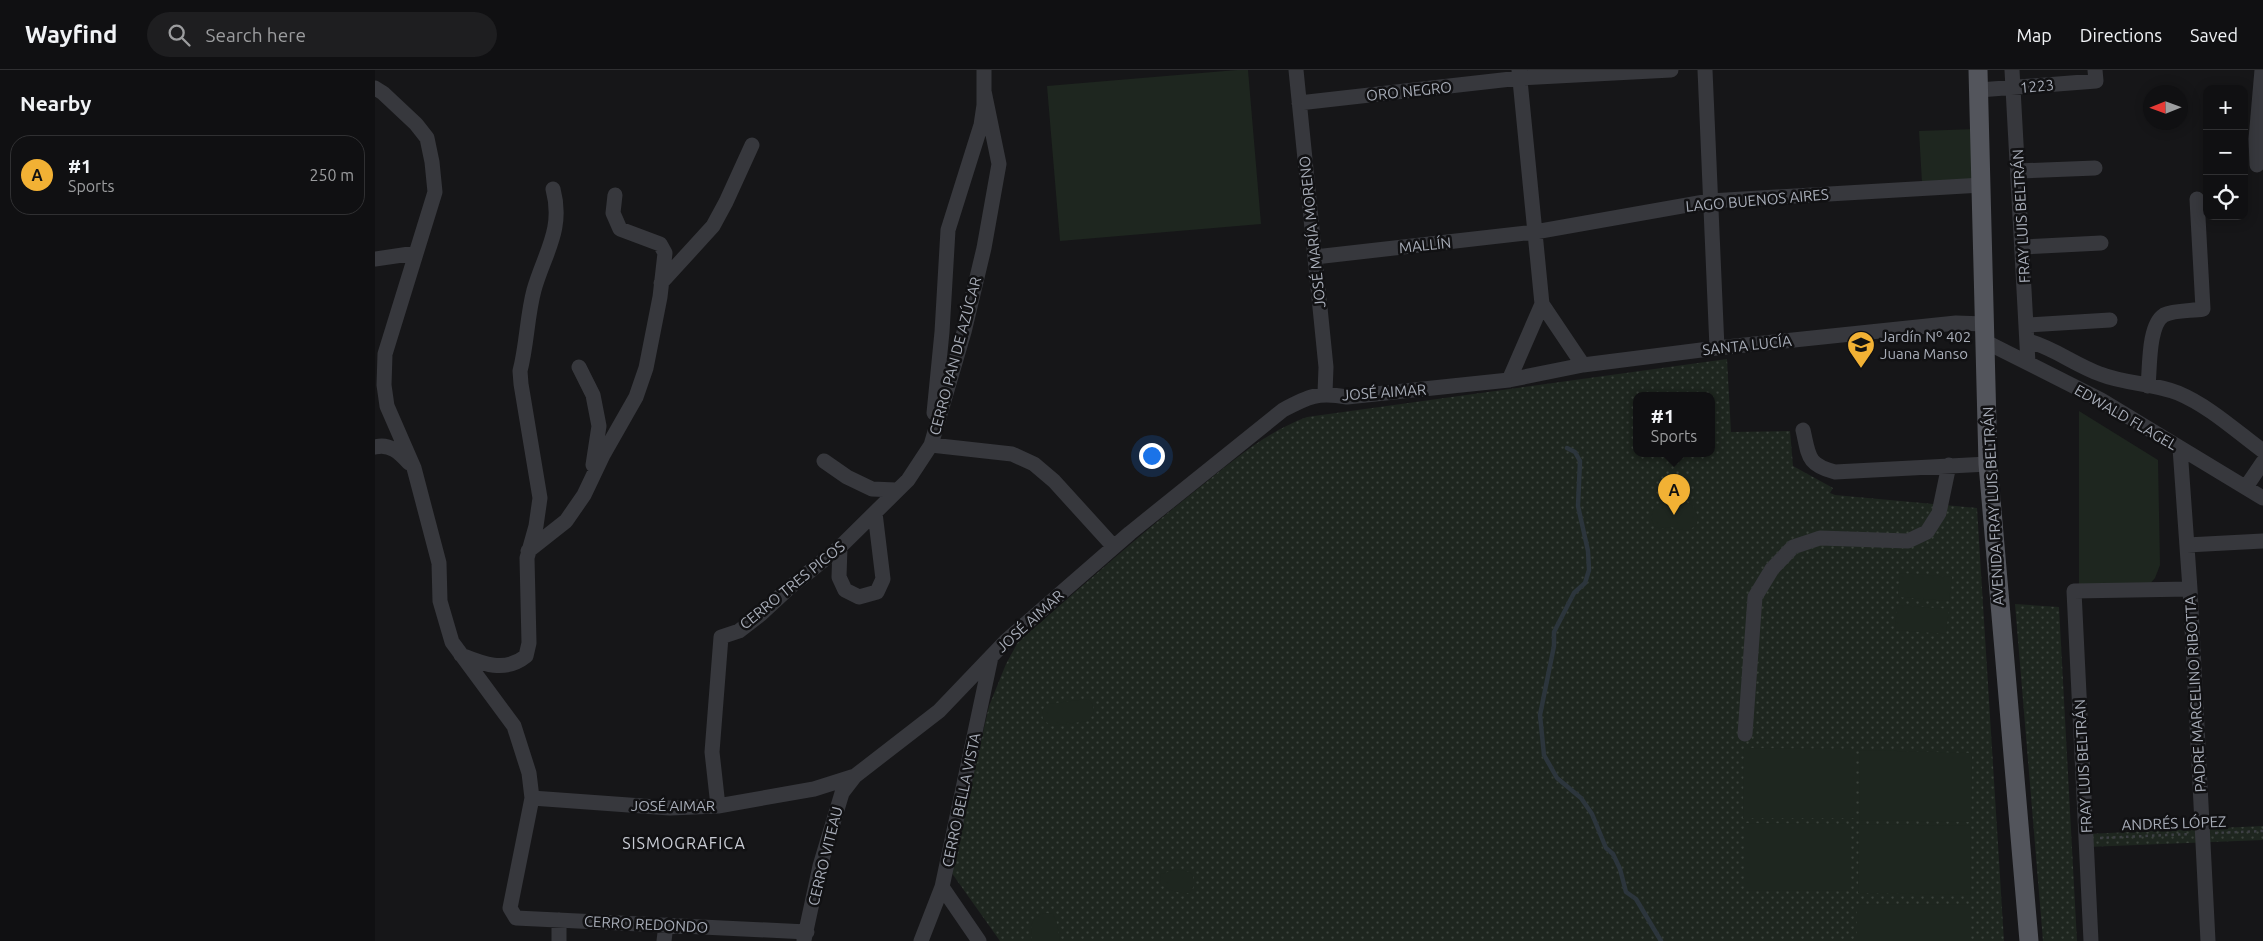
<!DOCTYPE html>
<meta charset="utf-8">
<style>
body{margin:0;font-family:Ubuntu,sans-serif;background:#1e1e20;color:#f1f3f6}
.controls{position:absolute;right:15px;top:15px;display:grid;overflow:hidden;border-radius:10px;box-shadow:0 2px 12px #0003}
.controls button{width:45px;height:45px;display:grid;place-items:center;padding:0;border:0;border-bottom:1px solid #303032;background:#101012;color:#f1f3f6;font:25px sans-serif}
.compass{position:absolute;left:1768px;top:15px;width:45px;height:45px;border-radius:50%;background:#101012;box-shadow:0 2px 12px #0003;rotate:269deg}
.you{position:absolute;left:776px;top:385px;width:18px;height:18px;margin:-12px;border:4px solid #fff;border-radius:50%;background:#1a73e8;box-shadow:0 0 0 8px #1a73e833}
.badge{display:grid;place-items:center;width:32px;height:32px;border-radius:50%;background:#f2b134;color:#111;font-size:16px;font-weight:700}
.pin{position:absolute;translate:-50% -41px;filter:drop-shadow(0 1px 2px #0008)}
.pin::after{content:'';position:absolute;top:26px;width:18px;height:15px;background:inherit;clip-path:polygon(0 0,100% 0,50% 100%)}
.popup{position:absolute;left:1258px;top:322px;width:82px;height:65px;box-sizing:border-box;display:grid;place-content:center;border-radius:10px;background:#101012;filter:drop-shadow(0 1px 4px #0005);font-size:16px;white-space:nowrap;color:#9c9d9f}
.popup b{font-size:19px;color:#f1f3f6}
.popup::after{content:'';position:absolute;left:50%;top:100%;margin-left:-10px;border:10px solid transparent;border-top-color:#101012}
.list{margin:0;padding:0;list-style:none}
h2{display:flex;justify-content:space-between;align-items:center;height:65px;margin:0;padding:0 20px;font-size:21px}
h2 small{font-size:16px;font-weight:400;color:#9c9d9f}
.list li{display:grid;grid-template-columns:32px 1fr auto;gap:15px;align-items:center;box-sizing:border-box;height:80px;margin:0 10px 10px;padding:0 10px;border:1px solid #303032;border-radius:20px}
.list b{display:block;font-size:19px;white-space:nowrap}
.list p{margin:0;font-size:16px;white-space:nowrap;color:#9c9d9f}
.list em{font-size:16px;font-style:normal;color:#9c9d9f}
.icon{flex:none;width:28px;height:28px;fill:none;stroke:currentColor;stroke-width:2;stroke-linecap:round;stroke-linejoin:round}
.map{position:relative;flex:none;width:1888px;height:871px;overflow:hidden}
header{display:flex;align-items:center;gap:30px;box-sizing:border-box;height:70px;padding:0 25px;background:#101012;border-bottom:1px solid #303032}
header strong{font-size:24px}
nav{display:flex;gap:28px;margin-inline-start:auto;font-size:18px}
.search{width:350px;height:45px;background:#1e1e20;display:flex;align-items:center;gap:12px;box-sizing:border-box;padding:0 18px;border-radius:28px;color:#9c9d9f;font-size:19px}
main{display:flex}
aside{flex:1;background:#101012}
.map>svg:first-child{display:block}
.grass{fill:url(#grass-dots);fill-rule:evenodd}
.green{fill:#1e261f}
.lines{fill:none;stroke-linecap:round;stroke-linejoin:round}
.stream{stroke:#2c353c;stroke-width:4.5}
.path{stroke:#3d3f44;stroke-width:2.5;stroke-dasharray:2.5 4;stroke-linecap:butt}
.minor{stroke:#37383d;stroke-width:15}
.major{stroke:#53555c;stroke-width:19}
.labels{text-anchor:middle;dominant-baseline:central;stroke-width:5;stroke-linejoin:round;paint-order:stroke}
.street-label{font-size:15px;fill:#a8adb8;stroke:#111113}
.poi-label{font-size:15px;fill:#a8adb8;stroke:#111113;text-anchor:start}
.neighbourhood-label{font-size:16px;letter-spacing:1px;fill:#c9ccd4;stroke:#111113}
</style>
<header>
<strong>Wayfind</strong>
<div class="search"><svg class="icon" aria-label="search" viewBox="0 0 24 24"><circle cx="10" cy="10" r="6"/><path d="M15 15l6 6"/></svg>Search here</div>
<nav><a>Map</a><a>Directions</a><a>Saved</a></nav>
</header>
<main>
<aside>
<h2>Nearby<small></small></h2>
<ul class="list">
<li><span class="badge">A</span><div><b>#1</b><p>Sports</p></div><em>250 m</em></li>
</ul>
</aside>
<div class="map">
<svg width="1888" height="871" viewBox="0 0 1888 871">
<defs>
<pattern id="grass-dots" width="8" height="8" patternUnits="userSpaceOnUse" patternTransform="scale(1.25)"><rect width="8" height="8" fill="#1e261f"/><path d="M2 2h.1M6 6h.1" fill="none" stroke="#3c433d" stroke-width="1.8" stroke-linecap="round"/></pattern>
</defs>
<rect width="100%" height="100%" fill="#161618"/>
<path class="grass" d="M1352,289l4,73 59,-1 3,35 40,22 -3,5 5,2 142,13 27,433h-1004l-49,-69 38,-166 17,-42 12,-22c60,-52 120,-106 182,-155 34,-27 66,-55 107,-70zM1262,326h74v58h-74z
M1640,534l44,3 18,334h-34z
M1888,756v14l-176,7 -1,-13z"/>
<path class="green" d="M862,0h11l13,154 -201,17 -13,-155z
M1601,59l1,53 -55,1 -3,-52z
M1704,341l79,49 2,105 -5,13 -8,9 -68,1z
M1304,430c14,2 20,10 18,25l-10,6 -16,-4 -11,2 -6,-3 -3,-8 3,-11 12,-6z
M1525,503l52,4 -3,24 -51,-4z
M1522,535l52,4 -3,25 -51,-4z
M712,629c9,4 8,16 1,22l-36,5 -9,-6 -1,-9 5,-7z
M1369,678l110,1v69h-111z
M1485,680l112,3 -1,69 -112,-2z
M1369,753l106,1v67l-106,-1z
M1484,754l112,2 -1,69 -112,-2z
M802,799l12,3 4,3v13l-4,5c-9,1 -23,-3 -29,-10l1,-9z
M1482,834l114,1v36h-114z
M672,843l6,1 4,9 3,18h-28c-2,-15 -2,-25 15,-28z"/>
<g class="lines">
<path class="stream" d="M1192,378l8,4 5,9 -2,45 10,45 1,19 -4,13 -11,10 -20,39v14l-14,69 4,40 13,23 24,20 11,16 14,34 7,6 7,15 6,23 10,7 25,42"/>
<path class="path" d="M1840,763l48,-2
M1725,768l90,-4"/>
<path class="minor" d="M921,0l30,297 -1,26
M1330,0l12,278
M1637,0l16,293
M0,18l8,5 33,31 11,14 5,24 3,30 -50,162 -1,31 3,21 27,62 25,95 1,38 12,41 62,84 15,47 3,25 -22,110 6,10 291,14
M1604,20l117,-9 -1,-11
M924,33l221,-25 151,-8
M1882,95l-1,-26 6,-69
M1643,101l77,-3
M1648,177l78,-4
M940,187l220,-25 175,-31 272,-16
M0,189l41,-6
M286,213l52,-57 13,-24 26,-57
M1167,234l41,61
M1652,255l83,-5
M1653,271c26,7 47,24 72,33 25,10 53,9 78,19 31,13 58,38 85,58
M1611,272l115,58 162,98
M204,297l14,28 6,31 -6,39
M1134,310l33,-76 -23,-234
M1773,316c2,-18 0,-61 16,-71 10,-5 28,-4 39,-6l-6,-110
M559,343l8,-81 6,-102 33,-105 3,-20v-35
M1428,360c6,26 4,35 32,42l153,-8
M556,375l81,9 22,10 20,17 60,66
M0,377c15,-4 25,6 34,16
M1805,378l10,141 18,352
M449,391l23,16 25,12 24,1
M1871,417l17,-25
M1812,475l76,-4
M465,477l-1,30 6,13 14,7 18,-5 6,-13 -8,-66
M153,481l38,-30 18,-26 19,-40 33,-58 10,-29 14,-71 5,-44 -5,-9 -40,-15 -7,-16 2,-18
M86,585c22,9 44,18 65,1l3,-13 -2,-85 9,-32 4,-28 -19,-114 -1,-13c7,-27 7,-55 14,-81 10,-36 30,-60 19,-101
M1370,664l10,-137 17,-28 21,-22 27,-9 88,3 19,-9 12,-19 10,-48
M157,728l138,10 48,-2 96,-17 41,-13 84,-65 67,-70 124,-108 153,-123c26,-14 35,-18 64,-13l162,-17 74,-15 134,-17 239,-25 29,1
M343,736l-6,-54 9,-115 18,-6 22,-17 28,-26 51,-41 68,-67 23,-35 33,-113 20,-84 15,-84 -15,-73
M567,817l37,54
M429,870l16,-74 22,-73 13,-17
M184,871v-21
M289,871l2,-16
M546,871l21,-54 49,-230
M1716,871l-17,-350 116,-2"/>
<path class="major" d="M1603,0l10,394 41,477"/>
</g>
<defs>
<symbol id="school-pin" viewBox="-11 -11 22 30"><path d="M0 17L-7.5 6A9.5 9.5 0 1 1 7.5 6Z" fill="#f2b134" stroke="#111113"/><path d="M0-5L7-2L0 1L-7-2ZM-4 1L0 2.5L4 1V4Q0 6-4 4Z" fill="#111"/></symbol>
</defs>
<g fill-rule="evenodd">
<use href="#school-pin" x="1470" y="259" width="32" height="43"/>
</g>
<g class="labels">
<g class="street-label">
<text transform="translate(1662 16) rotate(-5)">1223</text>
<text transform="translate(1034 21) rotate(-6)">ORO NEGRO</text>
<text transform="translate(1382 130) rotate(-5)">LAGO BUENOS AIRES</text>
<text transform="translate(1646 146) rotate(-93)">FRAY LUIS BELTRÁN</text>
<text transform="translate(937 162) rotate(-96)">JOSÉ MARÍA MORENO</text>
<text transform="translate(1050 175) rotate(-6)">MALLÍN</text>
<text transform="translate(1372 275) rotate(-6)">SANTA LUCÍA</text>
<text transform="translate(580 286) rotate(-75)">CERRO PAN DE AZÚCAR</text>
<text transform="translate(1009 322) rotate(-4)">JOSÉ AIMAR</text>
<text transform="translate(1751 347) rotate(30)">EDWALD FLAGEL</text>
<text transform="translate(1618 436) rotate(-93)">AVENIDA FRAY LUIS BELTRÁN</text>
<text transform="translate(417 515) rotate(-39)">CERRO TRES PICOS</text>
<text transform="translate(655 551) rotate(-42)">JOSÉ AIMAR</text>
<text transform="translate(1820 624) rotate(-93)">PADRE MARCELINO RIBOTTA</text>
<text transform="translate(1708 696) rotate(-93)">FRAY LUIS BELTRÁN</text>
<text transform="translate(586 730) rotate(-78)">CERRO BELLA VISTA</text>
<text x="298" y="735">JOSÉ AIMAR</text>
<text transform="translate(1799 753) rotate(-2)">ANDRÉS LÓPEZ</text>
<text transform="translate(450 786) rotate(-76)">CERRO VITEAU</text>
<text transform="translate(271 854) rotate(3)">CERRO REDONDO</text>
</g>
<g class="poi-label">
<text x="1505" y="266">Jardín Nº 402<tspan x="1505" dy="17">Juana Manso</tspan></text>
</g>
<g class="neighbourhood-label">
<text x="309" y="773">SISMOGRAFICA</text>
</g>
</g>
</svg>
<div class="controls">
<button>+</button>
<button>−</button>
<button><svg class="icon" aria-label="locate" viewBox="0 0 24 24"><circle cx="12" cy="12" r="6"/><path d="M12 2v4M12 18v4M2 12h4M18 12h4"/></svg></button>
</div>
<svg class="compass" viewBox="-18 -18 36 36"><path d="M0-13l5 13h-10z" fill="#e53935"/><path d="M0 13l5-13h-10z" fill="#9c9d9f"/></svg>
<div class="you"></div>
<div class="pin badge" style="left:1299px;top:445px">A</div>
<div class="popup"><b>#1</b>Sports</div>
</div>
</main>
